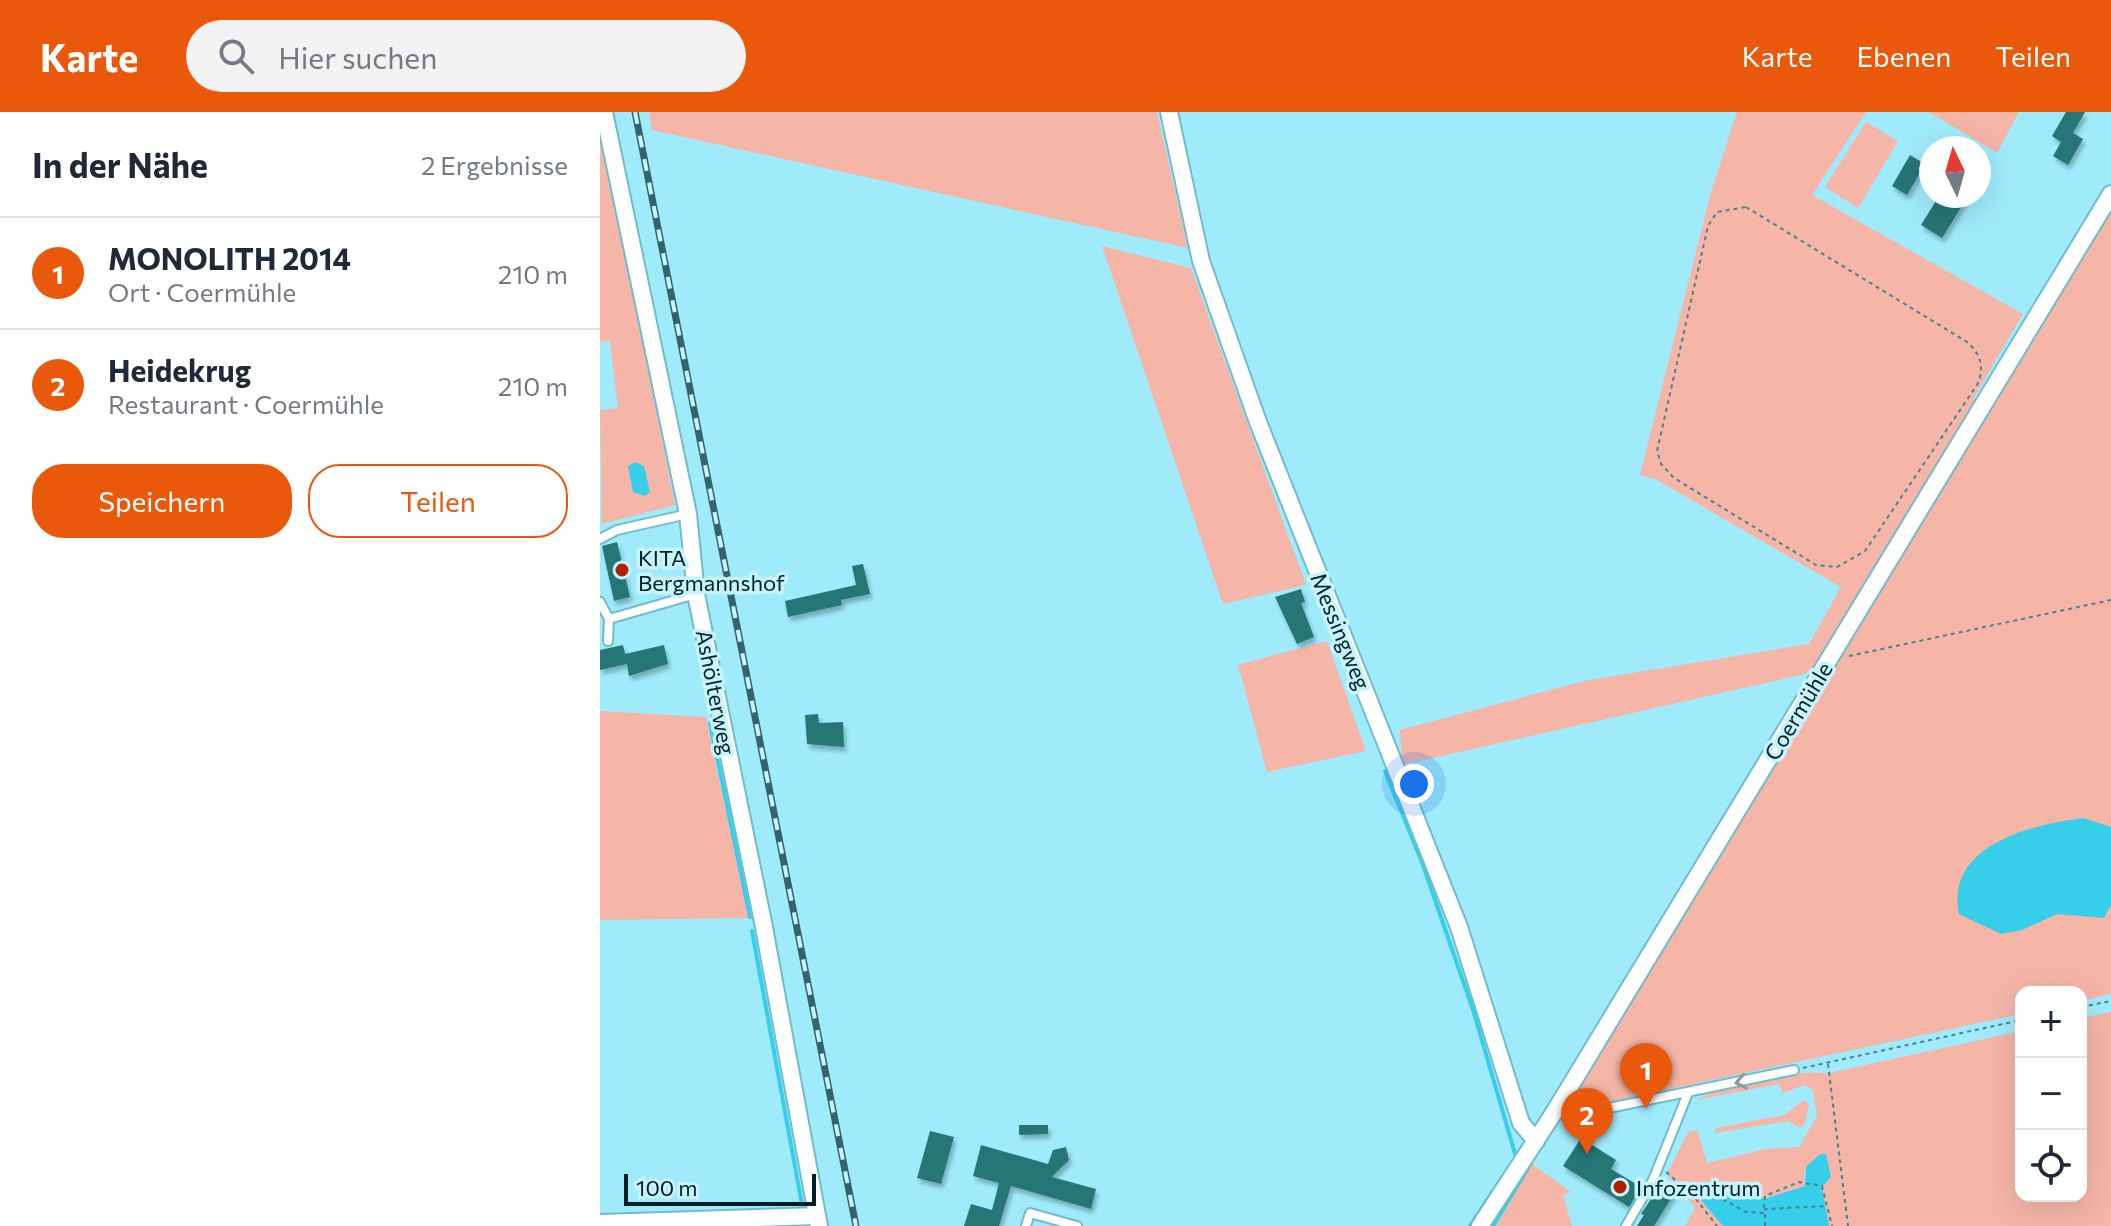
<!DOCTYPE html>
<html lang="de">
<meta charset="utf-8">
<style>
body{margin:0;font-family:Commissioner,sans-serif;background:#f2f2f3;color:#1f2937}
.controls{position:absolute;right:24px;bottom:24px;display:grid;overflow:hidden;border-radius:16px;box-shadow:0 8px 32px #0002}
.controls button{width:72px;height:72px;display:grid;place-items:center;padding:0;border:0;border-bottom:2px solid #e0e1e3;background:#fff;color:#1f2937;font:40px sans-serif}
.compass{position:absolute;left:1319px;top:24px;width:72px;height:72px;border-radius:50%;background:#fff;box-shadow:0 8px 32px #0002;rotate:355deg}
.scale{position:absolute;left:24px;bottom:20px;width:192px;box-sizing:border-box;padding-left:8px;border:4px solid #002026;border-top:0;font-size:22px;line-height:28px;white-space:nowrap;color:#002026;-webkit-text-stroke:6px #c7f3fd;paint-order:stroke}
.you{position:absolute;left:814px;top:672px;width:28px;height:28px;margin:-20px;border:6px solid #fff;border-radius:50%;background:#1a73e8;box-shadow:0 0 0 12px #1a73e833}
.badge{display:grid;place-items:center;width:52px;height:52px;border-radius:50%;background:#ea580c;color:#fff;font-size:26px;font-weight:700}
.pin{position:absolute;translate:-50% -66px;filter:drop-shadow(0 2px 4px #0008)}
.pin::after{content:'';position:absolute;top:42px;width:28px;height:24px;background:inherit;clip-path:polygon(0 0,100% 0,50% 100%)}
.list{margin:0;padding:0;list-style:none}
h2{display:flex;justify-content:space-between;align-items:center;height:104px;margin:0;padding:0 32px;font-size:34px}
h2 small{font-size:26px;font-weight:400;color:#747a83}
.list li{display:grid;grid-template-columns:52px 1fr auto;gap:24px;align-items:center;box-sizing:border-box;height:112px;padding:0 32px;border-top:2px solid #e0e1e3}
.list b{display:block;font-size:30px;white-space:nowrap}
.list p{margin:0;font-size:26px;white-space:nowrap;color:#747a83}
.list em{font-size:26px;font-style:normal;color:#747a83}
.actions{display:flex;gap:16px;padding:24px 32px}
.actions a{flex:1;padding:18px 0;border:2px solid #ea580c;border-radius:32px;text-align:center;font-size:28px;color:#ea580c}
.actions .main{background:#ea580c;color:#fff}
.icon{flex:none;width:44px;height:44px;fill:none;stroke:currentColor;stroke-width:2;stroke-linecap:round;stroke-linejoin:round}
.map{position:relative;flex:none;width:1511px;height:1114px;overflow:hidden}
header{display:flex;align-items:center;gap:48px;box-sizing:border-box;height:112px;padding:0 40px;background:#ea580c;color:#fff}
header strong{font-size:38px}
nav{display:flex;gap:44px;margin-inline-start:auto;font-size:28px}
.search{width:560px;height:72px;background:#f2f2f3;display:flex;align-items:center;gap:20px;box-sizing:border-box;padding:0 28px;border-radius:44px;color:#747a83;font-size:30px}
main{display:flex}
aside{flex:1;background:#fff}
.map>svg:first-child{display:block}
.green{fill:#f5b5a7}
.water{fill:#36cee9}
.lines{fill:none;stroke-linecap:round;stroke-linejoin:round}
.stream{stroke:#36cee9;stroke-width:4}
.building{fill:#267674;filter:url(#shadow)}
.service-casing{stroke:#70bccc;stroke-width:12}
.minor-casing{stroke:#70bccc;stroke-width:20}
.path{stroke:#4c818d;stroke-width:2;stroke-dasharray:4 4;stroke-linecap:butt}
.service{stroke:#fff;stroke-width:8}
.minor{stroke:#fff;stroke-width:16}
.rail-casing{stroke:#34636c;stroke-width:7}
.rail{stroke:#c7f3fd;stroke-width:4;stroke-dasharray:12;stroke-linecap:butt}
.oneway{stroke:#8c9b9d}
.poi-dot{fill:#ae2101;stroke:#c7f3fd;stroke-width:3}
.labels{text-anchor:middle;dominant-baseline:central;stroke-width:7;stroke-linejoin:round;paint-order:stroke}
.poi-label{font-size:22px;fill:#002026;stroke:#c7f3fd;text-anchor:start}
.street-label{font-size:22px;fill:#002026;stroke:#c7f3fd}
</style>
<header>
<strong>Karte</strong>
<div class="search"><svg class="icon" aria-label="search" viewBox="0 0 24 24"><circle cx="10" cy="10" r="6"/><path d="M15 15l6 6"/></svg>Hier suchen</div>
<nav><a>Karte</a><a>Ebenen</a><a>Teilen</a></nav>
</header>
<main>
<aside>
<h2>In der Nähe<small>2 Ergebnisse</small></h2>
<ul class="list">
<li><span class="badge">1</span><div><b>MONOLITH 2014</b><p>Ort · Coermühle</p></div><em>210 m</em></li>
<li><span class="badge">2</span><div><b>Heidekrug</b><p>Restaurant · Coermühle</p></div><em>210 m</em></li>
</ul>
<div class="actions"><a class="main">Speichern</a><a>Teilen</a></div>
</aside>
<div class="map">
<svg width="1511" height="1114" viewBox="0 0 1511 1114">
<defs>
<filter id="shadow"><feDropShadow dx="2.5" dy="4.5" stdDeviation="2" flood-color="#0004"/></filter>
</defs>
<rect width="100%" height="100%" fill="#9febfc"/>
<path class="green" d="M49,0h508l31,136 -536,-118z
M1137,0h129l-54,83 211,119 -50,85h13l-154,255 -27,20 -403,91 -2,-35 184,-49 225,-37 32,-57 -184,-107 -17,-5 71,-283z
M1329,0h90l-22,41z
M1266,10l32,19 -40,67 -33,-21z
M0,17l75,376 -73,19 -2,-114 18,-2 -8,-67 -10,1z
M1511,96v786l-30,7v-9h-60v22l-445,95 -7,-9z
M502,134l89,22 115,317 -83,19z
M727,529l39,110 -99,21 -29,-107z
M0,599l106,6 43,201 -149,2z
M1511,900v214h-305l19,-19 -3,-21 9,-9 -5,-22 -6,-1 -16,18 1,14 -41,13 -18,-11 -46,11 23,27h-38l10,-18 -28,-34 21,-42 9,-2 10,33 59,-14 33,-2 18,-31 -4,-26 -9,-5 -21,8 -4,-9 -83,16c37,-21 91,-30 133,-27l192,-42v165h60v-178z
M1204,988l5,5 -4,19 -5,4 -12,-7 -73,12 1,-5 68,-13z
M932,1052l39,28 -8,3 9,31h-76z"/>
<path class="water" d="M34,350l10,4 6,26 -5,4 -12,-4 -5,-25z
M1483,706l28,9v78l-7,13 -47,-4 -35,16 -21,4 -42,-20c-14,-69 72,-89 124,-96z
M1220,1042h6l5,23 -9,10 7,39h-106l-23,-27v-6l9,-6 30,4 14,-4 11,12 41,-13 1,-19z"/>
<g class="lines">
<path class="stream" d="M110,611l40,194
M785,659l38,94 51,148 42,144
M152,819l50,274
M870,1114l23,-35
M893,1114l35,-58"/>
</g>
<path class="building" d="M1466,0h19l-12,21 10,6 -15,26 -15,-9 8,-14 -9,-6z
M1310,43l15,9 -18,31 -15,-9z
M1339,84h18l8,5 -23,37 -21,-13z
M17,430l13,55 -16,4 -12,-55z
M263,452l7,30 -29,6 1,5 -54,12 -3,-16 71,-16 -4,-19z
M701,477l4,13 -4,1 13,34 -17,7 -22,-47z
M23,533l2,9 39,-9 4,19 -39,12 -2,-12 -27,6v-20z
M218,602l1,9 24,-1 1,25 -37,-3 -2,-29z
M419,1013h29v9l-29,1z
M330,1019l24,6 -13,47 -24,-6z
M981,1026l35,22 -5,9 30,18 -12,20 -66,-41z
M381,1033l67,19 5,-14 13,-3 3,13 -17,17 44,12 -5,20 -80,-23 -12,40h-35l7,-22 21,6 7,-27 -26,-7z
M1063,1069l14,8 -23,37h-17l7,-11 -3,-1z"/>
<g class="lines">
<defs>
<path id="service" d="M0,427l17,-9 71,-16
M0,490l9,17
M8,529l1,-22 87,-25
M955,999l15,5 224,-46
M426,1114l4,-13 47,13
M1026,1114l27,-46 35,-87"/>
<path id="minor" d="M4,0l84,402 8,80 67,328 56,304
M569,0l32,149 57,161 201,505 62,196 15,18
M0,1111l217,-7
M880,1114l75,-115 556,-917"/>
</defs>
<use href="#service" class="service-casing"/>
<use href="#minor" class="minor-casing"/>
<path class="path" d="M1146,95l221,135c14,12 18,26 10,43l-112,166 -28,16 -21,-2 -142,-87 -13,-14 -4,-13 51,-225 9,-14z
M1249,544l262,-56
M1481,895l30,-6
M1228,952l20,162
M1203,956l218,-48
M1066,1060l26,22 25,32
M1092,1082l23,1 31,17 19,1v-4l62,-3
M1164,1096l1,-12 34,-14 23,4 10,40
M1165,1102v12"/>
<use href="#service" class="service"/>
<use href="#minor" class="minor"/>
<defs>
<path id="rail" d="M35,0l221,1114"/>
</defs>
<use href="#rail" class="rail-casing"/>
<use href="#rail" class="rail"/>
</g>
<defs><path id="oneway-chevron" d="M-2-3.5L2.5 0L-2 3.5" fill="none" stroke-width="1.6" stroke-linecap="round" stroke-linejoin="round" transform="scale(2)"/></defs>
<use class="oneway" href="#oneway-chevron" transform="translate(1141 970) rotate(168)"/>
<g class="poi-dot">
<circle cx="22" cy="458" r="8"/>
<circle cx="1020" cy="1075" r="8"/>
</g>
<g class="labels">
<g class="poi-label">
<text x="38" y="445">KITA<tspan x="38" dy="25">Bergmannshof</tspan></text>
<text x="1036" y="1075">Infozentrum</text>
</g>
<g class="street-label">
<text transform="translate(741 519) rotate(68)">Messingweg</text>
<text transform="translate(116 580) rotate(79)">Ashölterweg</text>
<text transform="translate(1198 599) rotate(-59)">Coermühle</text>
</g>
</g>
</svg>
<div class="controls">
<button>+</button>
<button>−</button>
<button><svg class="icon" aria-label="locate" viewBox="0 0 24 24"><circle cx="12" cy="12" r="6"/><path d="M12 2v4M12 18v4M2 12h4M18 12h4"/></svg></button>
</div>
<svg class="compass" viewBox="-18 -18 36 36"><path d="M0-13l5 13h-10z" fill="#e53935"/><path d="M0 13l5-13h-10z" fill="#747a83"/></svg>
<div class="scale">100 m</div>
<div class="you"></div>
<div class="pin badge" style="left:1046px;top:997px">1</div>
<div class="pin badge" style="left:987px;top:1042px">2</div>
</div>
</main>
